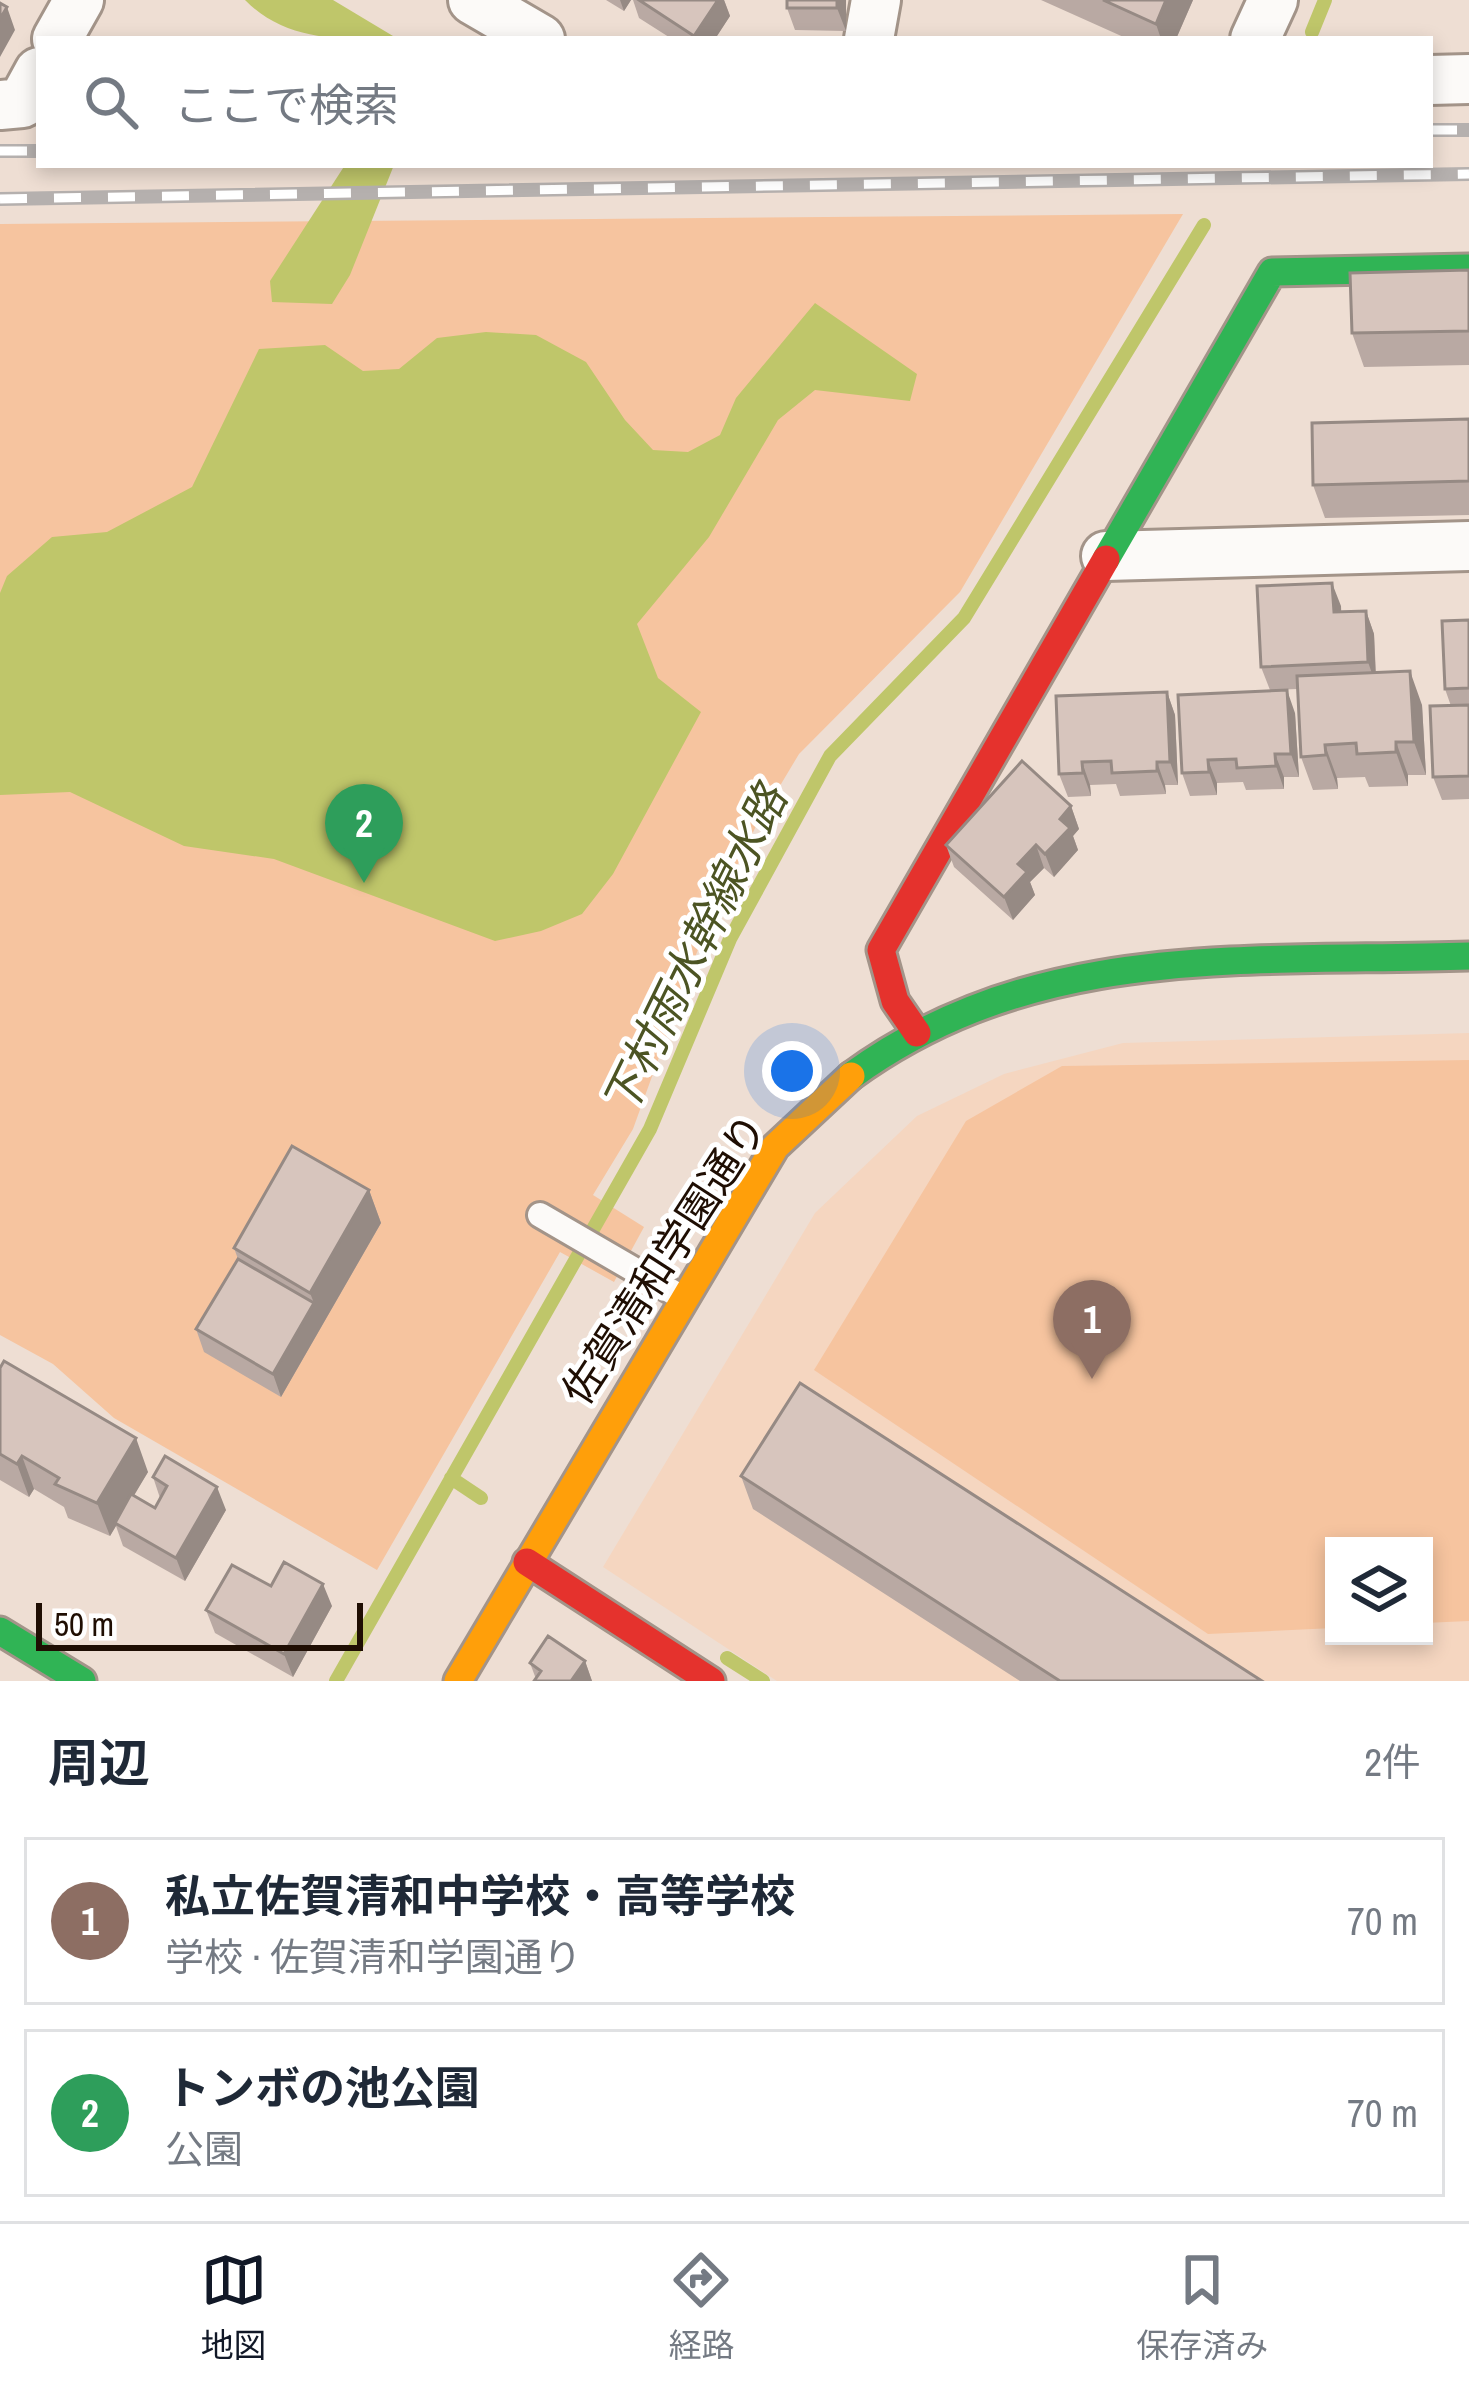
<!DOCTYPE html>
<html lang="ja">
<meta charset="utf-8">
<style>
body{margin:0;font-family:"Archivo Narrow","Noto Sans JP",sans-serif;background:#f2f2f3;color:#1f2937}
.controls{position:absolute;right:36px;bottom:36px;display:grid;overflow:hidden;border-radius:0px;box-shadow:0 6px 18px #0003}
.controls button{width:108px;height:108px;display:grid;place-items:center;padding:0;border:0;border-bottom:3px solid #e0e1e3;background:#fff;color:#1f2937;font:60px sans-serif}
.scale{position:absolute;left:36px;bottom:30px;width:327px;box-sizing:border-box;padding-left:12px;border:6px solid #1f0e03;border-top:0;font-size:33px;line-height:42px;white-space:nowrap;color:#1f0e03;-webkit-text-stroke:9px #fff;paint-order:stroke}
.you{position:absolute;left:792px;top:1071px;width:42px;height:42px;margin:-30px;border:9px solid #fff;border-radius:50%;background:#1a73e8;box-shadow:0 0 0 18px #1a73e833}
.badge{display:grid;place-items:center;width:78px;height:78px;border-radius:50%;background:#111827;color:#fff;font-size:39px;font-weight:700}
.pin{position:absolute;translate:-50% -99px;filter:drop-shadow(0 3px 6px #0008)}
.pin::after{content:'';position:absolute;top:63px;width:42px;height:36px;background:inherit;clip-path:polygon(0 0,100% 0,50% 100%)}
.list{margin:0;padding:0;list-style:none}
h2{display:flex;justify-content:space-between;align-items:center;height:156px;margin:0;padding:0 48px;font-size:51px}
h2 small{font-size:39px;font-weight:400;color:#747a83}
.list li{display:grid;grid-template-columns:78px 1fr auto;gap:36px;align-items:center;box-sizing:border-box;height:168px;margin:0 24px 24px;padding:0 24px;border:3px solid #e0e1e3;border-radius:0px}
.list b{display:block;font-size:45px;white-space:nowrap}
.list p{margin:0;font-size:39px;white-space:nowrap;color:#747a83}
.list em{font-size:39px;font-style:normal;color:#747a83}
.icon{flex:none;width:66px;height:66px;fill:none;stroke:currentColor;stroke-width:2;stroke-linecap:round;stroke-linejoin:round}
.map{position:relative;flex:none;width:1469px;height:1681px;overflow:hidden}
.search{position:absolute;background:#fff;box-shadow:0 6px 18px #0003;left:36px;right:36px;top:36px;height:132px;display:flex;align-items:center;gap:30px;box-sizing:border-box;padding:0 42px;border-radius:0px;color:#747a83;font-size:45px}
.sheet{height:540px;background:#fff}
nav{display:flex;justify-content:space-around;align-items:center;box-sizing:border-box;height:168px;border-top:3px solid #e0e1e3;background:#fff;font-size:33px;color:#747a83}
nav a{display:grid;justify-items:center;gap:6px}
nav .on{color:#111827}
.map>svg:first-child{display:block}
.built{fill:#f5d6c0;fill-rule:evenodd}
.green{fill:#f6c49f}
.water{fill:#bfc66a}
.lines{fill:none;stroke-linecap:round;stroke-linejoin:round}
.stream{stroke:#bfc66a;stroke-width:14}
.lane-casing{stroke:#a39489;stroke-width:30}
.street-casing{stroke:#a39489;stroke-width:54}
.fast-casing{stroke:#a39489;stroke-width:33}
.slow-casing{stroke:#a39489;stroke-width:33}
.jam-casing{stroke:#a39489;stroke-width:33}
.lane{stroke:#fcfaf8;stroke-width:24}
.street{stroke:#fcfaf8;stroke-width:48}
.fast{stroke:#30b455;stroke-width:27}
.slow{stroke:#ff9f0a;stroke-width:27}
.jam{stroke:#e5322d;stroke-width:27}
.rail-casing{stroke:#b5b0ae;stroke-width:14}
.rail{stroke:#fff;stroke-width:9;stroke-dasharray:27;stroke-linecap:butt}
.wall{fill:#b9a9a3}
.shaded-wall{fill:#968a84}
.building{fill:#d7c5bd;stroke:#968a84;stroke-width:3}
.labels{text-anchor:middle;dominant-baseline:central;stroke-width:10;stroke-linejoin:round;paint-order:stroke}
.street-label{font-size:42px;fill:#1f0e03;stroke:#fff}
.water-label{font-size:45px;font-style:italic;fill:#4c5423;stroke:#fff}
</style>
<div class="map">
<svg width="1469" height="1681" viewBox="0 0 1469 1681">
<rect width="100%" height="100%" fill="#eeded3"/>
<path class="built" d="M1469,1033v648h-692l-174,-114 212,-354 102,-97 87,-42 119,-31zM1334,1546h90v90h-90z"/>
<path class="green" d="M1183,214l-223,378 -161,162 -42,70 -56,117 -68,188 -40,66 51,32 -30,55 -54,-30 -183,318 -263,-152 -61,-54 -53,-29v-1111z
M1469,1060v561l-45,2v-77h-90v82l-126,6 -394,-264 152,-249 96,-55z"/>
<path class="water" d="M245,0h88l65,39c-55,0 -111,4 -153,-39z
M345,165h49l-44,110 -18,29 -60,-2 -2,-21z
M815,303l102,71 -7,27 -95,-11 -37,30 -69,117 -72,87 21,54 43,34 -88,162 -31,40 -41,17 -46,10 -221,-82 -90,-13 -114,-54 -70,3v-202l7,-17 45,-39 55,-5 85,-45 67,-138 66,-4 38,26 36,-2 38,-31 49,-6 50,3 50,27 39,58 28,30 35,2 32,-17 16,-37z"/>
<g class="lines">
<path class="stream" d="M1312,32l13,-32
M451,1478l30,20
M727,1658l36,23
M336,1681l314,-552 80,-190 100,-183 134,-138 240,-393"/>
<defs>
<path id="lane" d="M540,1215l141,82"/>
<path id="street" d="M473,0l67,39
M57,39l22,-39
M869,39l7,-39
M1255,39l18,-39
M1430,80l39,-1
M0,105l22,-2 17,-31
M1106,556l363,-10"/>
<path id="fast" d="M1106,559l166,-287 197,-4
M851,1076c187,-136 399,-113 618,-120
M0,1631l82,50"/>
<path id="slow" d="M458,1681l317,-534 76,-71"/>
<path id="jam" d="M917,1033l-22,-32 -14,-51 225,-391
M527,1562l184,119"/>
</defs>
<use href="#lane" class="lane-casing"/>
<use href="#street" class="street-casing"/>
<use href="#fast" class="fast-casing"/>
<use href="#slow" class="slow-casing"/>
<use href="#jam" class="jam-casing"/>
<use href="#lane" class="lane"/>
<use href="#street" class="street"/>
<use href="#fast" class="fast"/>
<use href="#slow" class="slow"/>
<use href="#jam" class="jam"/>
<defs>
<path id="rail" d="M1430,130h39
M0,151h39
M0,199l1469,-25"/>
</defs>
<use href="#rail" class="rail-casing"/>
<use href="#rail" class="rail"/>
</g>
<path class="wall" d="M606,0h25l-7,11z
M633,0h91l6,16 -15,23h-43l-33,-21z
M787,0h59v31l-51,-1 -8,-22z
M1041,0h152l-17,39h-48z
M1469,270v95l-105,2 -12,-34z
M1469,419v96l-144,3 -12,-33z
M1332,583l9,29 25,-1 8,23 2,39 46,32 4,70h-18v11l-39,1 -4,-10 -28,1 1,11 -25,1 -12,-33 -4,-68 -27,1 -9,-23z
M1469,620v179l-27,1 -9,-23 18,-71 -6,-17z
M1167,692l8,23 3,70h-13l1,9 -46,2 -4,-12 -26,1 1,11 -23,1 -9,-23z
M1295,713l4,64h-15v12l-38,1 -3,-8 -26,1v12l-27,1 -8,-23z
M1071,806l8,23 -6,7 5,14 -24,27 -10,-9 -14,14 5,13 -22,25 -59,-53 -8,-22z
M369,1190l12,33 -100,174 -77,-45 -8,-23 42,-70 -4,-11z
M0,1368l148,104 -15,24 22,12 5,-10 -7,-21 73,33 -41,71 -62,-35 -7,-20 -6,10 -42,-18 -4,-11 -30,-18 -5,8 -29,-17z
M741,1476l521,205h-242l-267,-172z
M332,1606l-39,71 -78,-44 -9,-23z
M585,1661l7,20h-58l2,-2 -6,-16z"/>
<path class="shaded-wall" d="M620,0h11l-7,11z
M718,0h6l6,16 -15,23h-20l-1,-3z
M837,0h9v31l-9,-23z
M1166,0h27l-17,39h-15l-5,-15z
M7,7l8,23 -15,27v-38z
M1332,583l9,23 1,29 -8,-23z
M1366,611l8,23 2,51 -8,-23z
M1410,671l12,34 4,70 -12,-33z
M1287,690l8,23 4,64 -8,-23z
M1167,692l8,23 3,70 -8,-23z
M1396,742l12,33v11l-12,-34z
M1325,745l12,33 1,11 -12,-34z
M1275,754l9,23v12l-8,-23z
M1208,760l9,23v12l-8,-23z
M1082,762l8,23 1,11 -8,-23z
M1157,762l8,23 1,9 -9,-23z
M1071,806l8,23 -6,7 5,14 -24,27 -9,-23 15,-35z
M1036,845l8,23 -14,14 5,13 -22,25 -9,-23 14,-33z
M369,1190l12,33 -100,174 -8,-23 41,-71 -4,-10z
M136,1438l12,34 -38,64 -13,-33z
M22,1456l12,33 -5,8 -12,-33z
M217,1487l9,23 -41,71 -9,-23z
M323,1584l9,22 -39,71 -9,-23z
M585,1661l7,20h-21z"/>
<path class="building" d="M639,0h79l-24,36z
M787,0h50v8h-50z
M1103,0h63l-10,24z
M0,3l7,4 -7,12z
M1469,270v61l-117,2 -2,-60z
M1469,419v62l-156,4 -1,-62z
M1332,583l2,29 32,-1 2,51 -107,5 -4,-81z
M1469,620v68l-24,1 -3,-68z
M1410,671l4,71h-18v10l-39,2 -1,-11 -31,2 1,10 -25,2 -4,-81z
M1287,690l4,64h-16l1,12 -39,2 -1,-9 -28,1 1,12 -27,1 -4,-78z
M1167,692l3,70h-13v9l-45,2 -1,-12 -29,1 1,11 -24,1 -3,-78z
M1469,705v71l-36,1 -3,-71z
M1022,761l49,45 -11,13 10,9 -25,26 -9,-9 -18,19 9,8 -23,25 -58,-52z
M292,1146l77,44 -59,103 -76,-45z
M238,1259l76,44 -41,71 -77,-45z
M4,1361l132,77 -39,65 -42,-19 4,-6 -37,-22 -5,8 -17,-10v-86z
M800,1383l462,298h-202l-319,-205z
M165,1456l52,31 -41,71 -61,-35 16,-29 24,14 12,-22 -14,-9z
M284,1562l39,22 -39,70 -78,-44 26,-45 39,21z
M548,1636l37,25 -14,20h-37l7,-10 -11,-8z"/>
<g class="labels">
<g class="street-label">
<text transform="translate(664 1259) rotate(-57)">佐賀清和学園通り</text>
</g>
<g class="water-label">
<text transform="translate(694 950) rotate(-64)">下村雨水幹線水路</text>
</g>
</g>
</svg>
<div class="controls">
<button><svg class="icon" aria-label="layers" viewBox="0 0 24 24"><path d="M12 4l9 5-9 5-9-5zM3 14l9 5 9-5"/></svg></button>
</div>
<div class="scale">50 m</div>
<div class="you"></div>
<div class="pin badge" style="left:1092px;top:1379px;background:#8d6e63">1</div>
<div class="pin badge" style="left:364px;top:883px;background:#2e9e5b">2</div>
<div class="search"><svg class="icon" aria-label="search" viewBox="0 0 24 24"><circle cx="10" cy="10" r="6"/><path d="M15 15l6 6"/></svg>ここで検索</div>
</div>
<section class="sheet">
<h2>周辺<small>2件</small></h2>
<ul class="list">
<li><span class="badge" style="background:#8d6e63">1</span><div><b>私立佐賀清和中学校・高等学校</b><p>学校 · 佐賀清和学園通り</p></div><em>70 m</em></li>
<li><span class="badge" style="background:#2e9e5b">2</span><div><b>トンボの池公園</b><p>公園</p></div><em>70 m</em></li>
</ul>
</section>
<nav>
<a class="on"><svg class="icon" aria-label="map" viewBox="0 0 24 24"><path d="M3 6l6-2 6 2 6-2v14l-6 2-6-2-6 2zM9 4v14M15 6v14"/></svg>地図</a>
<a><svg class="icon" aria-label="directions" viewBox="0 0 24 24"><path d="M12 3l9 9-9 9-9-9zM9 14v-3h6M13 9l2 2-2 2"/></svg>経路</a>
<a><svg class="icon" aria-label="saved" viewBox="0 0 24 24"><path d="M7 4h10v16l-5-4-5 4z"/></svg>保存済み</a>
</nav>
